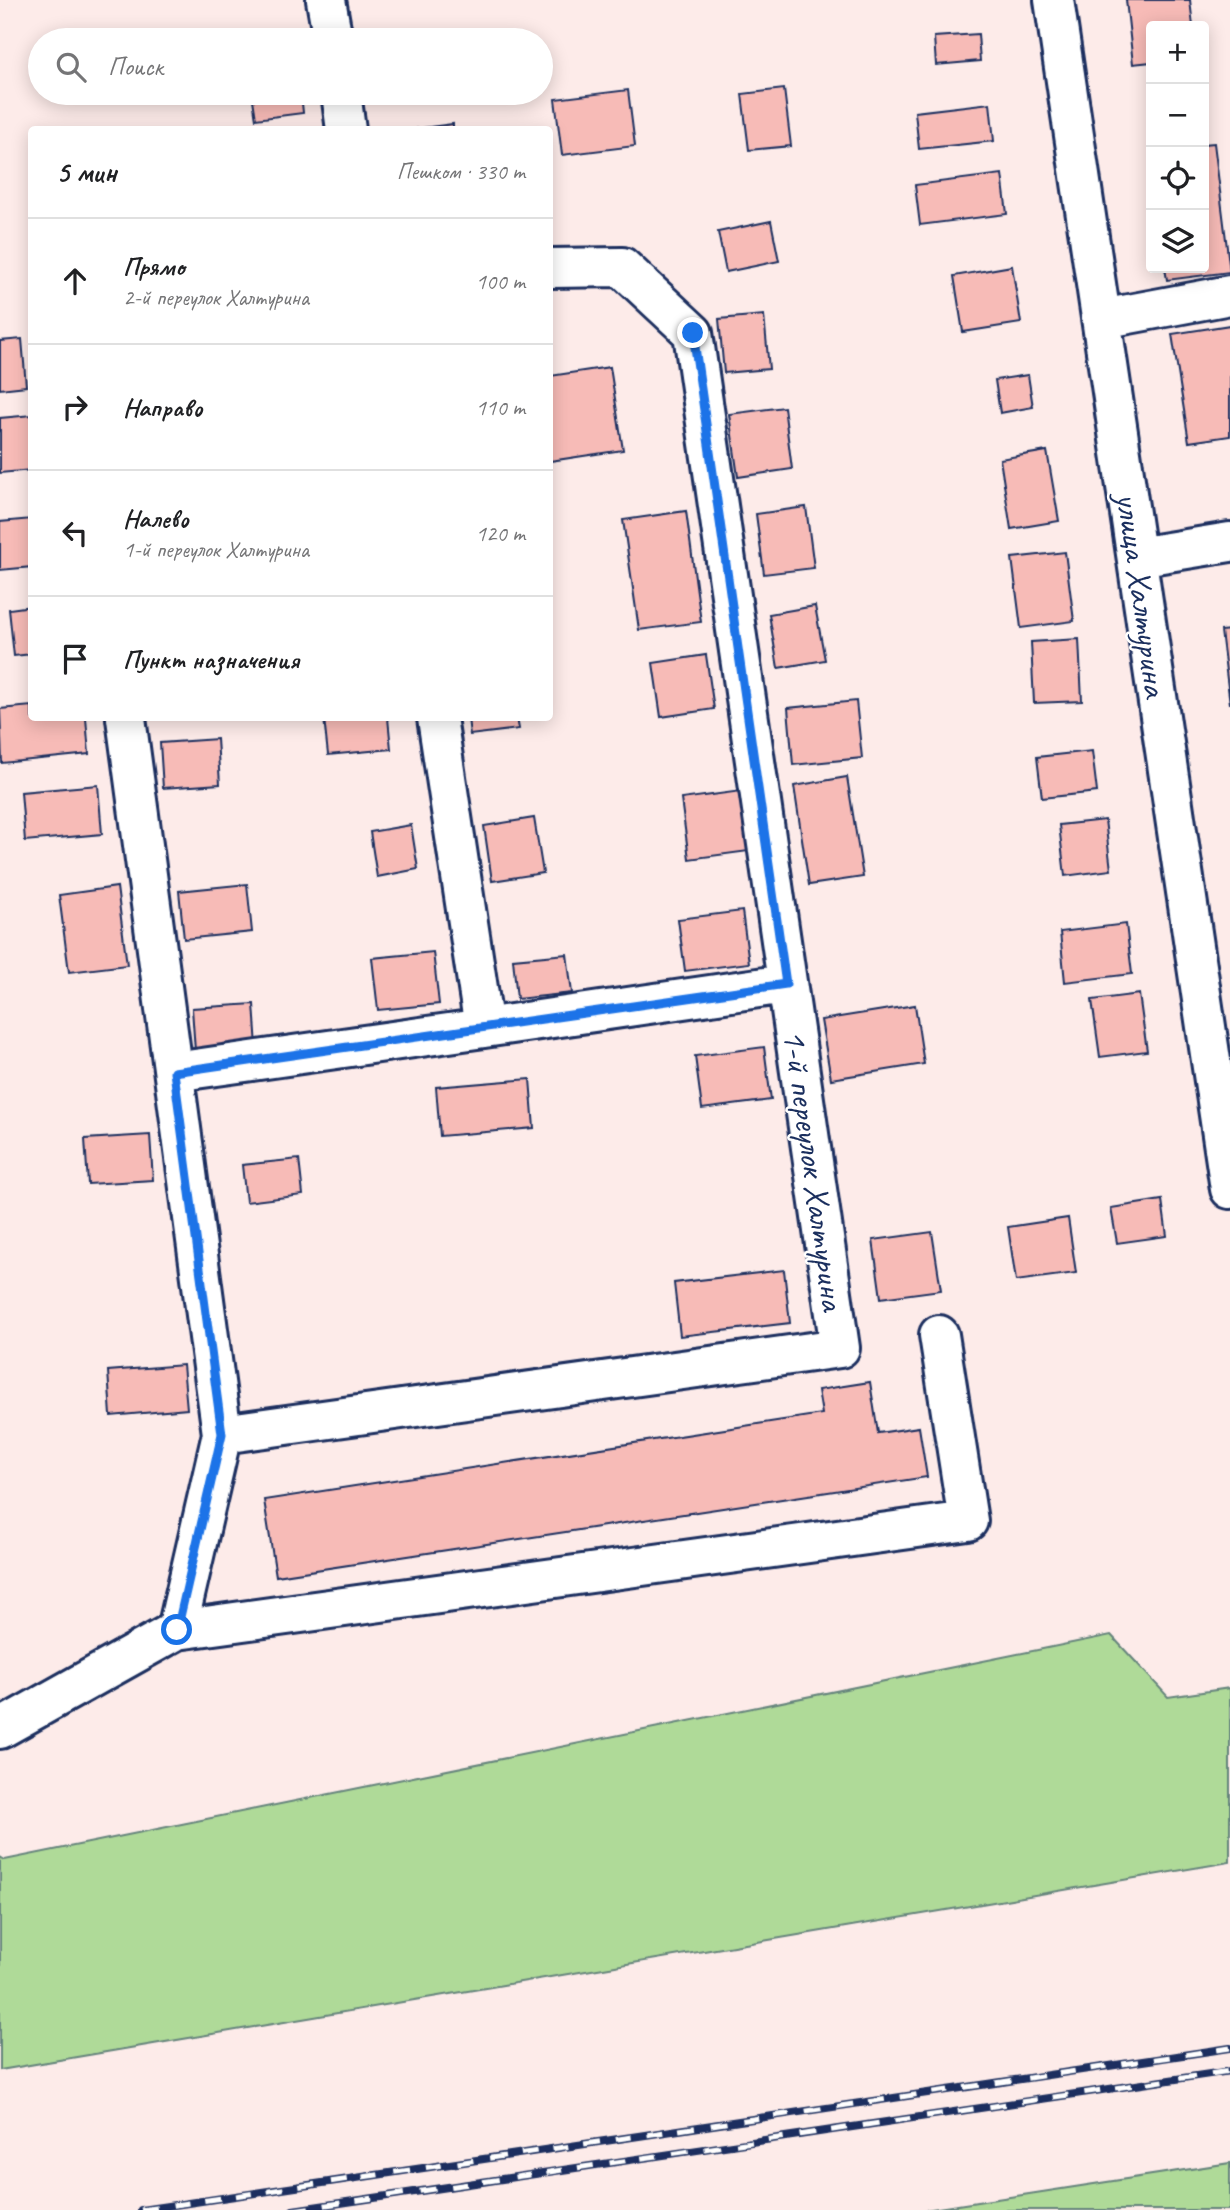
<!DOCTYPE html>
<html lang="ru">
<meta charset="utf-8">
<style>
body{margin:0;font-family:Caveat,sans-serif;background:#f2f2f2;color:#202124}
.controls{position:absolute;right:21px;top:21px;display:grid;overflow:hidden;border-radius:7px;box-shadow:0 4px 18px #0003}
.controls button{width:63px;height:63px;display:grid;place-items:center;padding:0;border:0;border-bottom:2px solid #e0e0e0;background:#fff;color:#202124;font:35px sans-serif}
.stop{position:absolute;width:21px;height:21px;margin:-16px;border:5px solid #1a73e8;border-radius:50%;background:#fff}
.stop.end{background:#1a73e8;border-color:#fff;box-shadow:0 2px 7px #0008}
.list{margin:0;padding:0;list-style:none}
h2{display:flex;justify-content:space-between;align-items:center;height:91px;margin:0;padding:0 28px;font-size:30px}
h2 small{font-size:23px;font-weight:400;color:#757577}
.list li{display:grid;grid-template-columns:46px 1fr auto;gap:21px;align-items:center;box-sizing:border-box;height:126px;padding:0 28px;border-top:2px solid #e0e0e0}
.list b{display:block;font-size:26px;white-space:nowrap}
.list p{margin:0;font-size:23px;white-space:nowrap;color:#757577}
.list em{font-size:23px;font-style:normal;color:#757577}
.icon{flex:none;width:38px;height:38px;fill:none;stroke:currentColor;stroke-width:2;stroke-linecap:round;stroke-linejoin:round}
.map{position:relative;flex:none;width:1230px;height:2210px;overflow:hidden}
.search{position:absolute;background:#fff;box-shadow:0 4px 18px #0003;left:28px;top:28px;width:525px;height:77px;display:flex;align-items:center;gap:18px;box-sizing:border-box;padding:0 24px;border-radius:38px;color:#757577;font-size:26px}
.panel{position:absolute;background:#fff;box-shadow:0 4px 18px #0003;left:28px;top:126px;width:525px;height:595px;border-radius:7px}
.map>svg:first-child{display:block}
.green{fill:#afda98;stroke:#65847b;stroke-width:2}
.building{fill:#f7bbb7;stroke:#1b2f5e;stroke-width:2}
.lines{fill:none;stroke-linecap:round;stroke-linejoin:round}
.minor-casing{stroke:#1b2f5e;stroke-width:44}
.minor{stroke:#fff;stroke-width:38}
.rail-casing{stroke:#1b2f5e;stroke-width:8}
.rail{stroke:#fff;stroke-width:5;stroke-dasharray:16;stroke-linecap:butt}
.route{stroke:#1a73e8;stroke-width:9}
.labels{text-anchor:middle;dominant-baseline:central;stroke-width:5;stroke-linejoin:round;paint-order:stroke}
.street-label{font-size:35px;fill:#1b2f5e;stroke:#fff}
</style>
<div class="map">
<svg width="1230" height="2210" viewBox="0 0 1230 2210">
<rect width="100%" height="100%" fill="#fdebe9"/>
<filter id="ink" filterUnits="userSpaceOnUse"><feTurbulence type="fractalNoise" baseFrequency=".0143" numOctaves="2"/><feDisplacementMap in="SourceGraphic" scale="14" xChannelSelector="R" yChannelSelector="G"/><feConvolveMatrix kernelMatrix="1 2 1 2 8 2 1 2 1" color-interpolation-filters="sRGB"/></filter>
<g filter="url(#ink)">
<path class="green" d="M1111,1635l57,62 62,-9v174l-1230,208v-213l5,3z
M1230,2163v47h-305z"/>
<path class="building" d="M1126,0h64l3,26h-42v36l-18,2z
M978,34l2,27 -44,4 -2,-28z
M784,89l7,57 -42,4 -7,-56z
M628,90l7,56 -73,9 -7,-56z
M252,93h49l2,20 -47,6z
M990,103l4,38 -75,8 -4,-37z
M453,124v6h-45z
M1214,143l16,129 -63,8 -2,-12h39v-124z
M1002,174l5,40 -87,11 -5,-40z
M771,221l8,40 -53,11 -8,-40z
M1012,266l9,57 -58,9 -9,-56z
M764,315l5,54 -45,4 -5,-54z
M1230,325v111l-41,6 -17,-108z
M22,339l4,47 -26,3v-48z
M610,367l13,83 -73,11v-85z
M1028,375l5,32 -33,6 -5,-33z
M784,407l8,62 -54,8 -9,-63z
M32,415v55l-32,3v-55z
M1047,451l12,70 -48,8 -11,-70z
M806,507l8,61 -50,6 -8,-60z
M686,511l15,111 -62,8 -16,-110z
M32,519v48l-32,3v-48z
M1065,552l9,69 -53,7 -9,-70z
M32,606v48l-18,2 -5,-47z
M815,606l10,54 -47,8 -9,-54z
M1230,630v74l-9,-73z
M1079,639l3,62 -48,2 -3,-61z
M706,655l8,54 -53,8 -8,-54z
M856,701l6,57 -69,7 -5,-57z
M32,706v12h54l3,36 -87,9 -2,-54z
M324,718h64l3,31 -63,6z
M468,718h49l2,11 -49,6z
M217,739l3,45 -57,4 -3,-45z
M1092,751l5,41 -55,6 -5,-41z
M847,777l16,100 -54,8 -15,-99z
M98,785l4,49 -77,7 -4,-49z
M741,791l8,60 -60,8 -8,-60z
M534,818l9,55 -51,8 -8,-55z
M1105,820l6,50 -46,6 -6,-51z
M411,825l7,44 -41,8 -7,-45z
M247,884l5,48 -68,7 -5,-48z
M117,887l10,78 -58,7 -10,-77z
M742,911l7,52 -64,8 -7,-52z
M1126,924l6,50 -67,8 -5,-50z
M433,952l6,52 -61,6 -6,-52z
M567,954l5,39 -55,6 -4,-40z
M1139,994l8,57 -47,6 -8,-57z
M254,1004l3,43 -62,4 -3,-43z
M915,1005l9,59 -93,15 -10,-59z
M764,1047l7,53 -69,9 -7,-53z
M530,1079l4,49 -94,8 -4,-49z
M150,1135l3,45 -65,4 -3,-45z
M299,1159l4,36 -57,7 -4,-37z
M1162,1200l5,36 -50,7 -6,-35z
M1068,1218l8,55 -60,8 -8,-54z
M932,1232l9,58 -60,8 -8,-58z
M784,1270l6,53 -110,13 -6,-53z
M183,1365l4,44 -76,7 -3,-45z
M870,1382l8,51 41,-6 8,50 -651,99 -12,-76 558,-86 -4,-24z"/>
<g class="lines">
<defs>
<path id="minor" d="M326,0l7,40
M1054,0l176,1189
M341,93l5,37
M1102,319l128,-24
M1137,557l93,-15
M126,718l96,716 -45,196
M437,718l47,310 302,-44
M174,1072l310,-44
M222,1434l618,-86 -147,-1015 -71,-66 -72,1
M0,1729l177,-99 791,-109 -29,-186"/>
</defs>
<use href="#minor" class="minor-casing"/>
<use href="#minor" class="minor"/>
<defs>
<path id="rail" d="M141,2210l1089,-162
M293,2210l937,-139"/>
</defs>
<use href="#rail" class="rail-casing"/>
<use href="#rail" class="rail"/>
</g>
</g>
<g class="lines" filter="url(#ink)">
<path class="route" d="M177,1630l45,-196 -48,-362 612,-88 -93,-651"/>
</g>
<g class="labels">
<g class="street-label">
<text transform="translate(1142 595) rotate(82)">улица Халтурина</text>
<text transform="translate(814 1170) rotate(82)">1-й переулок Халтурина</text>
</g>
</g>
</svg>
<div class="controls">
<button>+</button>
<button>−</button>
<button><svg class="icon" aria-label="locate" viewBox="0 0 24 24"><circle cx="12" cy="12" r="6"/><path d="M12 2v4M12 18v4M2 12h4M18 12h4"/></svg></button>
<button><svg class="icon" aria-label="layers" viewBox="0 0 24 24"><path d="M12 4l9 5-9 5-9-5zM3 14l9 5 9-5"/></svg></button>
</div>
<div class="stop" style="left:177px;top:1630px"></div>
<div class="stop end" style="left:693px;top:333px"></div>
<div class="search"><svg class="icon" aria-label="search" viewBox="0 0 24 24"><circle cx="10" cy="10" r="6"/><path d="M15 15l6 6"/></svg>Поиск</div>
<section class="panel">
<h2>5 мин<small>Пешком · 330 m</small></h2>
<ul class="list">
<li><svg class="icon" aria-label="ahead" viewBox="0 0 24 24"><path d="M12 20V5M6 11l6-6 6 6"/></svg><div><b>Прямо</b><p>2-й переулок Халтурина</p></div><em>100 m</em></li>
<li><svg class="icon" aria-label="right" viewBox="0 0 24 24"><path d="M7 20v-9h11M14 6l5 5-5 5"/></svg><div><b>Направо</b></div><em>110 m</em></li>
<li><svg class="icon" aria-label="left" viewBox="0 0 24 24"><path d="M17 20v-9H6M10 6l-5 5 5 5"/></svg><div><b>Налево</b><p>1-й переулок Халтурина</p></div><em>120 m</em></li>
<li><svg class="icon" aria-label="arrive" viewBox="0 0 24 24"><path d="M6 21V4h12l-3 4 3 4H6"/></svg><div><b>Пункт назначения</b></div></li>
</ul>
</section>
</div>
